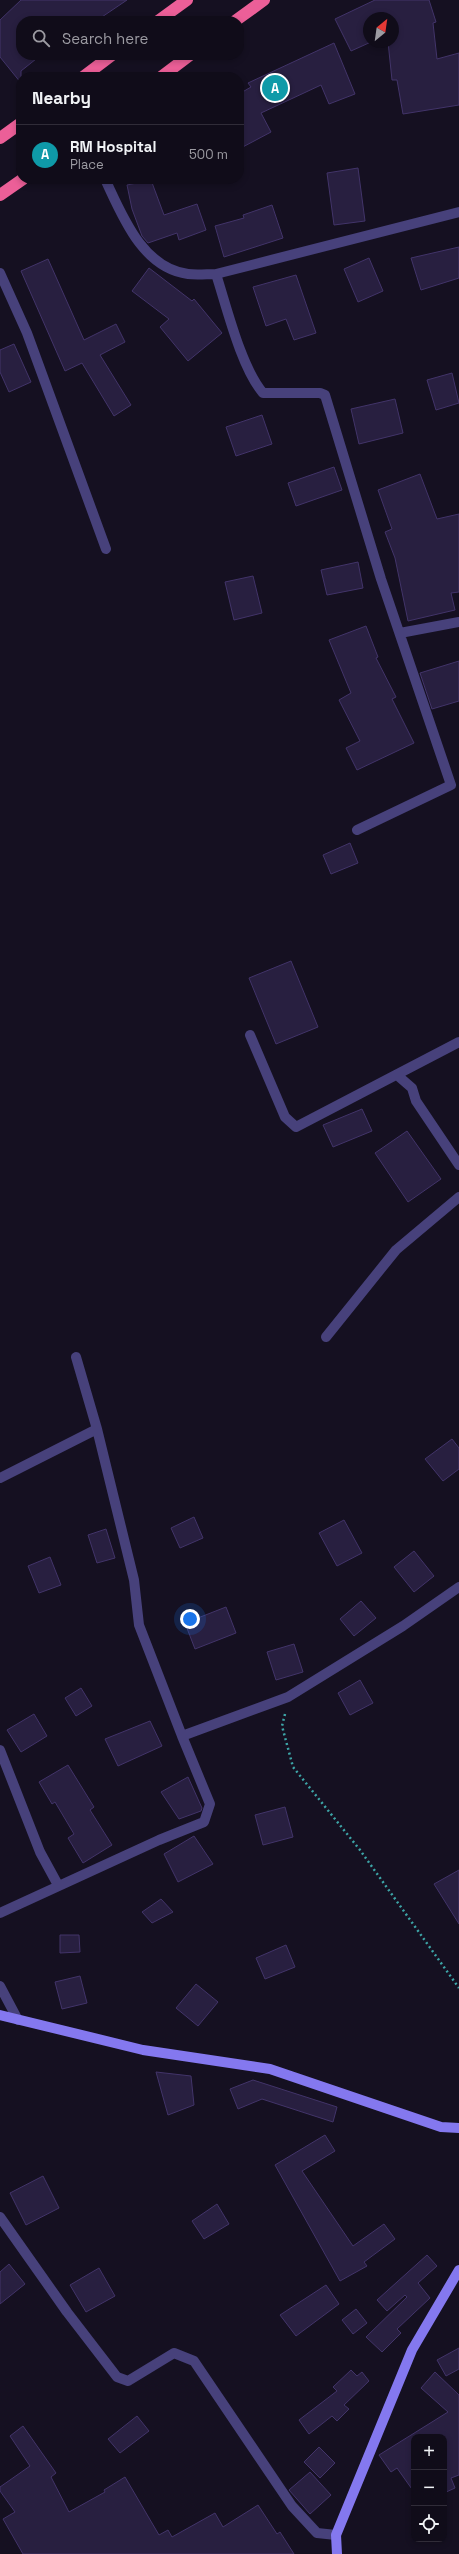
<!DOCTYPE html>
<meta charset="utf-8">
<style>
body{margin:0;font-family:"Space Grotesk",sans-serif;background:#1e1a26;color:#f1f3f6}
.controls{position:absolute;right:12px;bottom:12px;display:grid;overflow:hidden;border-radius:8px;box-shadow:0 2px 6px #0003}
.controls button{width:36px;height:36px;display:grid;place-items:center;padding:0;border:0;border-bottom:1px solid #302c38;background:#100c19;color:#f1f3f6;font:20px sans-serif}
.compass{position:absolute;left:363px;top:12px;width:36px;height:36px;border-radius:50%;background:#100c19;box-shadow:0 2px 6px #0003;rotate:29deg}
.you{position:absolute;left:190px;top:1619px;width:14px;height:14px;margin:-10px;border:3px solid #fff;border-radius:50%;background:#1a73e8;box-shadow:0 0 0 6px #1a73e833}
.badge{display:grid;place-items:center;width:26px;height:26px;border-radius:50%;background:#1bbee1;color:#fff;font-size:13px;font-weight:700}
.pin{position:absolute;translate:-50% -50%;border:2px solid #fff;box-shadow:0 1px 4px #0006}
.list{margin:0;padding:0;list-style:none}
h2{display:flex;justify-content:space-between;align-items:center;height:52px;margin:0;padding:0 16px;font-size:17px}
h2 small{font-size:13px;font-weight:400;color:#9c9ba2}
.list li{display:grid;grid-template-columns:26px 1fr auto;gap:12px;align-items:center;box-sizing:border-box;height:60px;padding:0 16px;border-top:1px solid #302c38}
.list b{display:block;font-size:15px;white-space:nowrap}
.list p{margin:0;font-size:13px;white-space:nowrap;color:#9c9ba2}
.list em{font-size:13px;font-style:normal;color:#9c9ba2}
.icon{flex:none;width:22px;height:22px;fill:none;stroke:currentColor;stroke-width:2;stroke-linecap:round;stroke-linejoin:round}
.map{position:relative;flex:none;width:459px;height:2554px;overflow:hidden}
.search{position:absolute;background:#100c19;box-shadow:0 2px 6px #0003;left:16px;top:16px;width:228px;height:44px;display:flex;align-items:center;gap:10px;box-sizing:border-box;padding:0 14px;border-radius:16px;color:#9c9ba2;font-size:15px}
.panel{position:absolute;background:#100c19;box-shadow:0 2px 6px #0003;left:16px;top:72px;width:228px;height:112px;border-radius:16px}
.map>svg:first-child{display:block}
.building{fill:#281f40;stroke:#423469}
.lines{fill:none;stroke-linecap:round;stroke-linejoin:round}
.path{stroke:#3da5a7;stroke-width:2.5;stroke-dasharray:2 3;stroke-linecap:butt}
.street{stroke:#47417b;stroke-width:10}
.secondary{stroke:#8478ef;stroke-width:10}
.highway{stroke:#ec5f98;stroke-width:12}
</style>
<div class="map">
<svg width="459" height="2554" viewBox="0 0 459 2554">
<rect width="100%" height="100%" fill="#151021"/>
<path class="building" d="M21,0h106l-31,21h-75v34h20l-20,16v12l-21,-26v-37z
M375,0h54l7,22 -3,1 4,36 22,-6v52l-56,9 -6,-34h-5l-4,-38h5v-24h-24l2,24 -20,9 -16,-32z
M334,43l21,51 -26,10 -8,-19 -60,28 10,19 -32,17v-55l12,-7 -3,-4z
M358,168l7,53 -31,4 -7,-52z
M151,180l13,35 33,-11 9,26 -27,10 -2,-7 -29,10 -6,-7 -10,-27 -5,-24z
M272,205l11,33 -59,19 -9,-31 29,-8 -1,-3z
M459,247v31l-38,12 -10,-32z
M369,258l14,33 -25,11 -14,-33z
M48,259l36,81 32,-16 9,18 -25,13 31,50 -17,11 -32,-53 -17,8 -44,-100z
M149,268l43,33 2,-2 28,34 -34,28 -28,-34 9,-8 -37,-28z
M296,275l20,58 -22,7 -8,-21 -20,7 -13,-39z
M14,344l17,38 -22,10 -9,-20v-22z
M452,373l7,30 -23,7 -9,-30z
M395,399l8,34 -44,11 -8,-35z
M262,415l10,29 -36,12 -10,-29z
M334,467l8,23 -46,16 -8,-23z
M420,474l17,45 22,-5v78l-8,1 4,17 -47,11 -13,-63 -10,-26 7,-3 -14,-39z
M358,562l5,26 -36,7 -6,-25z
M253,576l9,37 -28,7 -9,-38z
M366,626l12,31 -2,1 20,39 -4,2 22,44 -57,27 -11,-22 14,-7 -21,-41 12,-7 -22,-53z
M459,661v40l-27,8 -12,-36z
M350,843l8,20 -27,11 -8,-19z
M291,961l27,66 -42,17 -27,-66z
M362,1109l10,22 -39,16 -10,-22z
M407,1131l34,48 -33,23 -33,-49z
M452,1439l7,9v21l-16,12 -18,-22z
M194,1517l9,21 -23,10 -9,-20z
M344,1520l18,33 -25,13 -18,-33z
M106,1529l9,29 -18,5 -9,-28z
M414,1551l20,25 -20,16 -20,-25z
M50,1557l11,28 -22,8 -11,-27z
M361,1601l15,17 -22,18 -14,-17z
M226,1607l10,26 -41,16 -10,-26z
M294,1644l9,28 -27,8 -9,-28z
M360,1680l13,23 -23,12 -12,-22z
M81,1688l11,18 -16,10 -11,-18z
M34,1714l13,22 -26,16 -14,-22z
M150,1721l12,25 -44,20 -13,-27z
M68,1765l26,42 -4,3 22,35 -29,18 -15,-25 6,-4 -19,-32 -3,2 -13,-22z
M188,1777l14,31 -1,3 -22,8 -18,-27z
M285,1807l8,30 -30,8 -8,-30z
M194,1836l19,28 -35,18 -14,-28z
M459,1870v54l-25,-40z
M161,1899l12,13 -21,11 -10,-11z
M60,1935h19l1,17 -20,1z
M286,1945l9,22 -30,12 -9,-21z
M80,1976l7,27 -25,6 -7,-27z
M196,1984l22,18 -20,24 -22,-18z
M156,2072l35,4 3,29 -26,10z
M253,2080l84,27 -4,15 -71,-23 -24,10 -8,-20z
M325,2135l10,16 -33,20 51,75 31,-22 11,15 -31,23 3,4 -27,15 -65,-116z
M43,2176l16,32 -33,17 -16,-32z
M217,2204l12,20 -25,15 -12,-18z
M427,2255l10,11 -19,17 12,15 -33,31 4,4 -19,19 -16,-15 41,-40 -2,-2 -18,16 -10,-11z
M9,2264l16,20 -25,20v-32z
M99,2268l16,28 -29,16 -16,-27z
M326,2285l13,19 -43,32 -16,-21z
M356,2309l11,14 -14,11 -11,-14z
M459,2348v21l-13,7 -9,-16z
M351,2370l6,6 5,-4 7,9 -25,24 5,4 -12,12 -5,-5 -23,18 -10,-14 38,-29 -4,-4z
M435,2372l24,23v80l-8,3 4,10 -11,5v-56h-30v55l-17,-24 -6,4 -12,-17 69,-43 -27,-24z
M137,2416l12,15 -29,22 -12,-14z
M23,2426l33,47 -5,4 18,35 36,-20 -1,-2 21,-13 34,58 9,-5 4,7 43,-24 8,14 35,-22 19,29 3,-2 14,22h-271l-20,-35 12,-7 -15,-21v-4l30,-21 -20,-30z
M319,2447l16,16 -15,15 -16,-16z
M310,2472l21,23 -21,19 -21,-24z"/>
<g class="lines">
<path class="path" d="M285,1714l-3,12 11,41 67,83 99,138"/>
<path class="street" d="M105,179c17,36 37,89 83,95 9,1 19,0 28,0
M0,273l27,60 79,216
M400,633l59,-11
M357,830l94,-45 -70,-206 -56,-184 -5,-2h-57c-22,-26 -36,-85 -47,-119l243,-62
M250,1035l35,82 11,10 163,-85
M397,1075l15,13 4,13 43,64
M326,1337l70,-87 63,-53
M97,1429l37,151 5,45 43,111
M0,1478l97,-49 -21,-72
M0,1750l40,102 18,33
M0,1913l159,-73 45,-18 6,-18 -28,-68 106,-39 115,-71 56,-39
M0,1986l18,34
M0,2217l67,95 50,65 11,4 46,-28 20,8 98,145 25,27 19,2"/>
<path class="secondary" d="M0,2015l143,35 127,19 171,58 18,1
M337,2554l-1,-19 76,-185 47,-80"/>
<path class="highway" d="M158,21l29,-21
M235,21l29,-21
M83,77l29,-22
M161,77l29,-22
M0,138l21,-15
M0,195l23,-16"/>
</g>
</svg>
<div class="controls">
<button>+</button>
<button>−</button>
<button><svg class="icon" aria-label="locate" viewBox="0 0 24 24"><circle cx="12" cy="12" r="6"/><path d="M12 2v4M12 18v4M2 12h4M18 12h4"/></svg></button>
</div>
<svg class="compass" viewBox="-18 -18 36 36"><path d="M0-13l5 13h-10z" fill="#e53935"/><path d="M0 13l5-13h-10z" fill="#9c9ba2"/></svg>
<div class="you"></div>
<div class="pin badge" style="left:275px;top:88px;background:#0f9aa8">A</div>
<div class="search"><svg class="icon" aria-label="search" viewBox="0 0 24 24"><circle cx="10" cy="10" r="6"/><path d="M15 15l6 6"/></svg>Search here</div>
<section class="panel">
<h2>Nearby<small></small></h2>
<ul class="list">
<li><span class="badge" style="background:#0f9aa8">A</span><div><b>RM Hospital</b><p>Place</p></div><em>500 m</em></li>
</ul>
</section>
</div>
